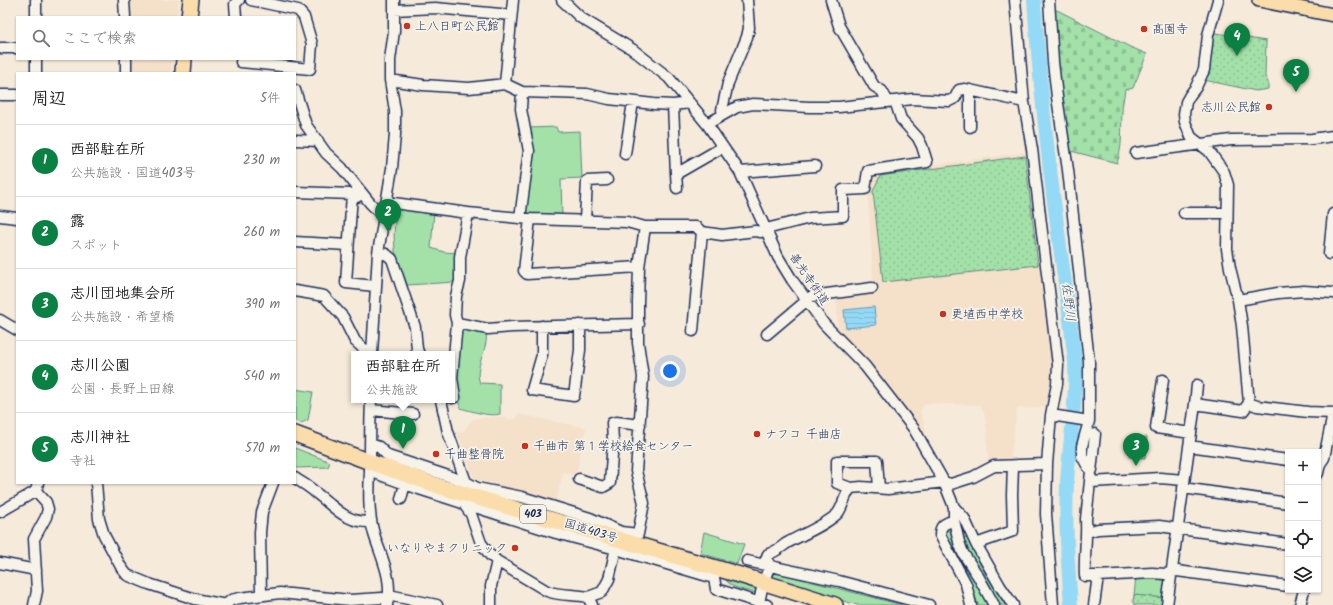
<!DOCTYPE html>
<html lang="ja">
<meta charset="utf-8">
<style>
body{margin:0;font-family:Kalam,"Klee One",sans-serif;background:#f2f2f2;color:#222}
.controls{position:absolute;right:12px;bottom:12px;display:grid;overflow:hidden;border-radius:0px;box-shadow:0 1px 3px #0004}
.controls button{width:36px;height:36px;display:grid;place-items:center;padding:0;border:0;border-bottom:1px solid #e0e0e0;background:#fff;color:#222;font:20px sans-serif}
.you{position:absolute;left:670px;top:371px;width:14px;height:14px;margin:-10px;border:3px solid #fff;border-radius:50%;background:#1a73e8;box-shadow:0 0 0 6px #1a73e833}
.badge{display:grid;place-items:center;width:26px;height:26px;border-radius:50%;background:#0b8043;color:#fff;font-size:13px;font-weight:700}
.pin{position:absolute;translate:-50% -33px;filter:drop-shadow(0 1px 2px #0008)}
.pin::after{content:'';position:absolute;top:21px;width:14px;height:12px;background:inherit;clip-path:polygon(0 0,100% 0,50% 100%)}
.popup{position:absolute;left:351px;top:351px;width:104px;height:52px;box-sizing:border-box;display:grid;place-content:center;border-radius:0px;background:#fff;filter:drop-shadow(0 1px 3px #0005);font-size:13px;white-space:nowrap;color:#767676}
.popup b{font-size:15px;color:#222}
.popup::after{content:'';position:absolute;left:50%;top:100%;margin-left:-8px;border:8px solid transparent;border-top-color:#fff}
.list{margin:0;padding:0;list-style:none}
h2{display:flex;justify-content:space-between;align-items:center;height:52px;margin:0;padding:0 16px;font-size:17px}
h2 small{font-size:13px;font-weight:400;color:#767676}
.list li{display:grid;grid-template-columns:26px 1fr auto;gap:12px;align-items:center;box-sizing:border-box;height:72px;padding:0 16px;border-top:1px solid #e0e0e0}
.list b{display:block;font-size:15px;white-space:nowrap}
.list p{margin:0;font-size:13px;white-space:nowrap;color:#767676}
.list em{font-size:13px;font-style:normal;color:#767676}
.icon{flex:none;width:22px;height:22px;fill:none;stroke:currentColor;stroke-width:2;stroke-linecap:round;stroke-linejoin:round}
.map{position:relative;flex:none;width:1333px;height:605px;overflow:hidden}
.search{position:absolute;background:#fff;box-shadow:0 1px 3px #0004;left:16px;top:16px;width:280px;height:44px;display:flex;align-items:center;gap:10px;box-sizing:border-box;padding:0 14px;border-radius:0px;color:#767676;font-size:15px}
.panel{position:absolute;background:#fff;box-shadow:0 1px 3px #0004;left:16px;top:72px;width:280px;height:412px;border-radius:0px}
.map>svg:first-child{display:block}
.built{fill:#f5e0c9}
.grass{fill:#a3e1a8;stroke:#5f8883}
.cemetery{fill:url(#cemetery-stones);stroke:#5f8883}
.park{fill:url(#park-dots);stroke:#5f8883}
.water{fill:url(#water-rules);stroke:#6496b9}
.lines{fill:none;stroke-linecap:round;stroke-linejoin:round}
.river{stroke:#94daf6;stroke-width:14}
.minor-casing{stroke:#1b2f5e;stroke-width:13}
.major-casing{stroke:#1b2f5e;stroke-width:16}
.highway-casing{stroke:#1b2f5e;stroke-width:18}
.minor{stroke:#f7f3e8;stroke-width:10}
.major{stroke:#fbddab;stroke-width:13}
.highway{stroke:#fbddab;stroke-width:15}
.poi-dot{fill:#c8321e;stroke:#f7f3e8;stroke-width:1.5}
.labels{text-anchor:middle;dominant-baseline:central;stroke-width:3.5;stroke-linejoin:round;paint-order:stroke}
.shield{fill:#f7f3e8;stroke:#5d6a87;stroke-width:1}
.shield-label{font-size:11px;font-weight:bold;fill:#1b2f5e}
.poi-label{font-size:12px;fill:#1b2f5e;stroke:#f7f3e8;text-anchor:start}
.street-label{font-size:12px;fill:#1b2f5e;stroke:#f7f3e8}
.water-label{font-size:13px;font-style:italic;fill:#33517c;stroke:#f7f3e8}
</style>
<div class="map">
<svg width="1333" height="605" viewBox="0 0 1333 605">
<defs>
<pattern id="cemetery-stones" width="16" height="16" patternUnits="userSpaceOnUse"><rect width="16" height="16" fill="#a3e1a8"/><path d="M2 7V4a2 2 0 0 1 4 0v3zM10 15v-3a2 2 0 0 1 4 0v3z" fill="#8cc193"/></pattern>
<pattern id="park-dots" width="8" height="8" patternUnits="userSpaceOnUse"><rect width="8" height="8" fill="#a3e1a8"/><path d="M2 2h.1M6 6h.1" fill="none" stroke="#8cc193" stroke-width="1.8" stroke-linecap="round"/></pattern>
<pattern id="water-rules" width="6" height="5" patternUnits="userSpaceOnUse"><rect width="6" height="5" fill="#94daf6"/><path d="M0 2.5h6" fill="none" stroke="#7fbbd5"/></pattern>
</defs>
<rect width="100%" height="100%" fill="#f6eada"/>
<filter id="ink" filterUnits="userSpaceOnUse"><feTurbulence type="fractalNoise" baseFrequency=".025" numOctaves="2"/><feDisplacementMap in="SourceGraphic" scale="8" xChannelSelector="R" yChannelSelector="G"/><feConvolveMatrix kernelMatrix="1 2 1 2 8 2 1 2 1" color-interpolation-filters="sRGB"/></filter>
<g filter="url(#ink)">
<path class="built" d="M129,0h50l-2,17h-48z
M130,59h43l-2,14h-41z
M1029,152l25,219 -6,36 -31,1 -7,54 -22,3 -1,-34 -3,-18 -4,-8 -55,-2 -5,8 6,21 -2,2 -8,-12 -44,-56 -34,-37 -2,-30 38,-6 -6,-102 6,-18z
M518,414l68,14 -10,47 -13,-3 -8,32 -60,-17v-2l-16,-5 -6,-4 -16,-44 5,1 11,-14 26,-2 17,3z"/>
<path class="grass" d="M556,127l2,5 22,-1 2,47 -21,1 1,38 -36,-2 -2,-2 4,-85z
M396,208l38,3 -3,37 13,4 13,1 -1,29 -49,3 -12,-34 -1,-17z
M461,328l25,5c3,16 -13,34 -6,50l20,1v30c-11,3 -28,-3 -40,-6l-4,-23z
M295,389l18,3 -5,28 -7,3 -6,-2z
M295,448l35,14 -2,5 -33,1z
M947,530l4,1 5,19 32,55h-10l-6,-18 -23,-46 -3,-8z
M704,532l40,12 -7,20 -37,-11z
M965,537l2,1 15,30 23,37h-5l-16,-29 -16,-25 -5,-13z
M774,572l128,33h-45l-85,-26z
M725,577l29,9 2,2 -1,5c-9,-3 -28,-5 -30,-16z
M1136,577h28l2,2 -2,19 -30,-3z"/>
<path class="cemetery" d="M1057,10l73,37 17,7 -14,34 -8,2c-1,7 -3,15 -3,22 -1,18 1,34 -5,51l-50,-13 -9,-77 -4,-61z"/>
<path class="park" d="M1216,33l50,8 -1,36 3,5v7l-12,2 -52,-11 8,-44z
M1025,156l13,109 -155,17 -10,-91 7,-15z
M1147,437l-2,21 -16,-1 2,-18z
M1134,595l30,3 -1,7h-28l-2,-4z"/>
<path class="water" d="M874,307l2,18 -30,3 -2,-18z"/>
<g class="lines">
<path class="river" d="M1034,0c5,75 13,150 23,224 6,46 13,92 18,138 2,41 -6,81 -8,122 -2,40 1,80 4,121"/>
<defs>
<path id="minor" d="M36,0v17
M124,0l1,17
M562,0l19,18 51,31 37,29 38,46 33,48 38,85 14,23 32,44 41,42 49,63 30,53 10,25v13l5,22 4,11 15,23 16,29
M831,0l8,26 35,60 8,5 6,11
M1015,0l9,102 8,47 26,216 -1,19 -6,31 -4,49 -1,50 7,91
M1049,0l4,62 4,35 11,73 21,191v60l-7,25v10l6,11 4,3
M394,10l41,-2 76,7
M236,17l-1,-13 4,-4
M0,48h17
M36,59v14
M126,59v14
M241,62l69,7 2,-25 -8,-27 -6,-7 -47,-10
M390,80l33,5 46,3 36,-4 17,8 65,2 22,5 45,5 19,1 17,-2
M505,84l8,-84
M295,90l11,35 20,28 16,15 28,35 13,13
M970,90v37
M0,95h17
M673,105l3,69 47,-27
M724,114l-2,-4 6,-27 19,-46 2,-9 -2,-28
M707,124l30,-17 16,-3 56,3h30l74,-8 36,2 6,-3 4,-8 6,-1 59,13
M295,140l23,1
M1136,153l95,-13 81,-1 21,-3
M625,154l8,-52
M740,172l75,-6
M676,174l1,14
M295,192l57,2 5,3
M352,194l-6,89 29,3
M386,202l82,11 62,6 97,3 18,5h51l6,5 20,3 33,-4 6,1 9,-4 40,-10 33,-2v-26l22,-1 3,-18 59,-9 -5,-16 -4,-8 -17,-19 -6,-18
M1184,213h43
M0,216l17,2
M520,218l9,-67 -8,-42 1,-17
M530,219l-6,52 3,3 112,-7
M585,220l2,-39 20,-1
M295,242l53,3
M378,253l8,1 6,5 23,68 2,22 2,5
M1329,254l4,-40
M295,291l29,5 19,21 12,24 9,8 8,2
M1238,300l40,-7 26,-2 29,2
M0,320l17,10
M457,323l31,6 24,-2 127,-3
M542,326v29l-10,35 42,6 6,-46v-25
M693,331l9,-99
M767,334l45,-38 60,-8
M372,354l6,-101 14,-85 3,-33v-24l-5,-31v-20l4,-29v-31
M1163,380l-7,48 35,5
M452,398l3,-1 -3,-19 5,-55 -2,-8 1,-19 4,-15v-24l8,-44
M371,400c-1,23 -1,47 -1,70 -1,22 -2,43 4,64 7,23 20,46 13,71
M441,400l7,32 18,50 -3,21 8,11 10,29 9,12 7,6 50,30c13,5 27,3 41,6l4,8
M1249,403l8,3 51,6 25,1
M1195,404l2,-19
M371,410l42,4
M1051,415l38,6
M370,444l9,3 9,9 78,26 11,6 45,9 68,21 31,14
M1189,446l99,14
M375,473l44,16 137,44 60,16 98,29
M1318,473l2,-9 4,-6 9,-44
M295,478c7,5 15,9 21,15 18,13 29,30 55,29
M579,479l24,8 7,-4 3,-42 -1,-18 4,-1 24,3
M1091,482l69,-4 24,2
M96,483l3,36 5,16 17,32 6,8 22,9 46,15 31,6
M1183,488l105,15
M850,489l-2,-2 -11,-4v-22h40l2,27
M401,499l4,-15
M954,507l10,11 12,26 24,42 13,19
M0,512l36,-21 2,-8
M954,520c-9,4 -14,4 -14,15l26,49 5,21
M1087,532l11,-3 61,-3 129,18
M976,544l37,-13 -1,-36 1,-29
M747,561l92,20 90,24
M0,563l36,7
M770,565l-4,-6 2,-5c8,-2 13,-7 19,-11 14,-8 41,-19 51,-30 6,-8 6,-18 13,-25l10,-1 27,2 56,-7 7,2 22,-7 21,-11 53,-2
M715,572l-1,6 2,11 51,16
M1098,576l54,-3 13,1 12,-3 111,15
M261,595l-1,-63 2,-20 11,-29
M389,595l48,10
M588,597l14,-5 7,-13 9,-40 3,-7 17,2 6,-31 -8,-32 7,-94 -5,-34v-40l1,-36 6,-40
M759,603l4,-20 7,-18
M34,605l3,-14 -3,-52 12,-22 2,-8 -2,-7 -10,-11
M226,605l5,-5 9,-2 40,-5 70,7 32,-2 6,2
M491,605v-19l6,-25
M1094,605l4,-29h-13c-1,-19 2,-38 1,-57l9,-85
M1167,605l28,-201 48,7 6,-8 -7,-77 -4,-26 -8,-32 -3,-19 1,-64 -4,-13 -15,-21 -18,-14 -6,-15 -1,-8 2,-12 4,-7 6,-8 8,-17 4,-35 10,-35
M1300,605l4,-15"/>
<path id="major" d="M1259,0l74,15"/>
<path id="highway" d="M189,17l2,-17
M183,73l1,-14
M295,434l75,28 74,26 299,88 92,29"/>
</defs>
<use href="#minor" class="minor-casing"/>
<use href="#major" class="major-casing"/>
<use href="#highway" class="highway-casing"/>
<use href="#minor" class="minor"/>
<use href="#major" class="major"/>
<use href="#highway" class="highway"/>
</g>
</g>
<g class="poi-dot">
<circle cx="407" cy="26" r="4"/>
<circle cx="1144" cy="29" r="4"/>
<circle cx="1269" cy="107" r="4"/>
<circle cx="943" cy="314" r="4"/>
<circle cx="757" cy="434" r="4"/>
<circle cx="525" cy="446" r="4"/>
<circle cx="436" cy="454" r="4"/>
<circle cx="515" cy="548" r="4"/>
</g>
<g class="labels">
<rect class="shield" x="520" y="505" width="26" height="18" rx="3"/>
<g class="shield-label">
<text x="533" y="514">403</text>
</g>
<g class="poi-label">
<text x="415" y="26">上八日町公民館</text>
<text x="1152" y="29">髙園寺</text>
<text x="1261" y="107" text-anchor="end">志川公民館</text>
<text x="951" y="314">更埴西中学校</text>
<text x="765" y="434">ナフコ 千曲店</text>
<text x="533" y="446">千曲市 第１学校給食センター</text>
<text x="444" y="454">千曲整骨院</text>
<text x="507" y="548" text-anchor="end">いなりやまクリニック</text>
</g>
<g class="street-label">
<text transform="translate(809 279) rotate(56)">善光寺街道</text>
<text transform="translate(591 531) rotate(17)">国道403号</text>
</g>
<g class="water-label">
<text transform="translate(1068 302) rotate(83)">佐野川</text>
</g>
</g>
</svg>
<div class="controls">
<button>+</button>
<button>−</button>
<button><svg class="icon" aria-label="locate" viewBox="0 0 24 24"><circle cx="12" cy="12" r="6"/><path d="M12 2v4M12 18v4M2 12h4M18 12h4"/></svg></button>
<button><svg class="icon" aria-label="layers" viewBox="0 0 24 24"><path d="M12 4l9 5-9 5-9-5zM3 14l9 5 9-5"/></svg></button>
</div>
<div class="you"></div>
<div class="pin badge" style="left:403px;top:449px">1</div>
<div class="popup"><b>西部駐在所</b>公共施設</div>
<div class="pin badge" style="left:388px;top:232px">2</div>
<div class="pin badge" style="left:1136px;top:466px">3</div>
<div class="pin badge" style="left:1237px;top:56px">4</div>
<div class="pin badge" style="left:1296px;top:92px">5</div>
<div class="search"><svg class="icon" aria-label="search" viewBox="0 0 24 24"><circle cx="10" cy="10" r="6"/><path d="M15 15l6 6"/></svg>ここで検索</div>
<section class="panel">
<h2>周辺<small>5件</small></h2>
<ul class="list">
<li><span class="badge">1</span><div><b>西部駐在所</b><p>公共施設 · 国道403号</p></div><em>230 m</em></li>
<li><span class="badge">2</span><div><b>露</b><p>スポット</p></div><em>260 m</em></li>
<li><span class="badge">3</span><div><b>志川団地集会所</b><p>公共施設 · 希望橋</p></div><em>390 m</em></li>
<li><span class="badge">4</span><div><b>志川公園</b><p>公園 · 長野上田線</p></div><em>540 m</em></li>
<li><span class="badge">5</span><div><b>志川神社</b><p>寺社</p></div><em>570 m</em></li>
</ul>
</section>
</div>
